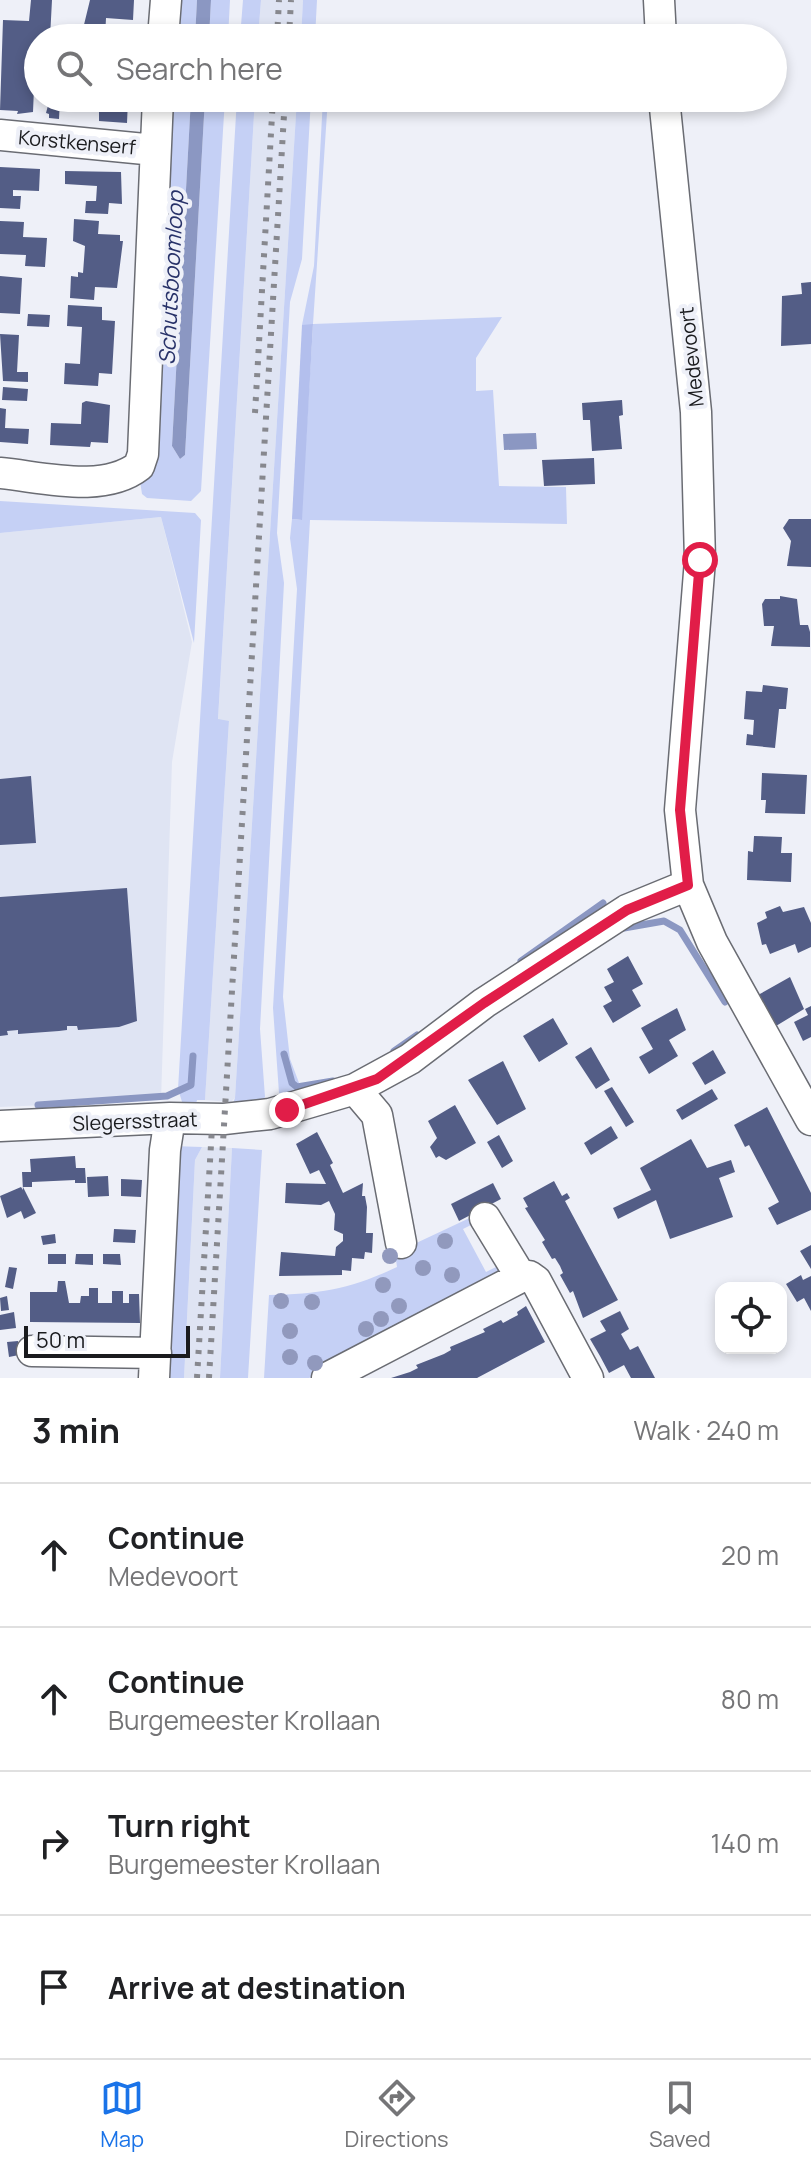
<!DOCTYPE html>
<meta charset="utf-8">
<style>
body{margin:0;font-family:Manrope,sans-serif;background:#f2f2f2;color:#202124}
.controls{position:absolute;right:24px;bottom:24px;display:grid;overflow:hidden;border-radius:16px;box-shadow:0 4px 12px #0003}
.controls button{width:72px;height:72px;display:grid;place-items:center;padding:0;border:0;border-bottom:2px solid #e0e0e0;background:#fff;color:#202124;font:40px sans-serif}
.scale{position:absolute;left:24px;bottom:20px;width:166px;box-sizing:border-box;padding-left:8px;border:4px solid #1a1b1e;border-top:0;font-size:22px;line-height:28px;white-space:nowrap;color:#1a1b1e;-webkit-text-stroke:6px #eef0f8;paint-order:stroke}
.stop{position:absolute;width:24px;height:24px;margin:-18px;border:6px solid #e11d48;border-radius:50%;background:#fff}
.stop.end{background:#e11d48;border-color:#fff;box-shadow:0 2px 8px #0008}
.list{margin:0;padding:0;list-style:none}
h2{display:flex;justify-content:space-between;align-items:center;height:104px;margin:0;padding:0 32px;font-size:34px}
h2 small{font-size:26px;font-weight:400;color:#757577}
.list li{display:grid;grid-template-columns:52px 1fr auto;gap:24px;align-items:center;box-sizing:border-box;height:144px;padding:0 32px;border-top:2px solid #e0e0e0}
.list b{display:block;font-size:30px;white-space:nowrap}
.list p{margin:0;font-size:26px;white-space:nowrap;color:#757577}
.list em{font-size:26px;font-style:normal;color:#757577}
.icon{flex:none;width:44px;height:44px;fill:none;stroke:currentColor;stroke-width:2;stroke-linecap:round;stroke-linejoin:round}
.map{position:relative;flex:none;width:811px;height:1378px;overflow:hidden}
.search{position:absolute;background:#fff;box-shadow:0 4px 12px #0003;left:24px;right:24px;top:24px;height:88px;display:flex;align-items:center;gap:20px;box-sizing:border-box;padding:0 28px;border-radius:44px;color:#757577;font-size:30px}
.sheet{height:680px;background:#fff}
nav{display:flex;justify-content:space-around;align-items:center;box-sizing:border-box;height:112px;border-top:2px solid #e0e0e0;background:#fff;font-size:22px;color:#757577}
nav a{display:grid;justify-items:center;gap:4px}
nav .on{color:#1a73e8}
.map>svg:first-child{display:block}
.built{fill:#dfe4f3}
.green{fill:#c5d0f5}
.forest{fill:#b3bfed}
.water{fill:#8b97c2}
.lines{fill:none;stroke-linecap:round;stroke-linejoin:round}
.stream{stroke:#8b97c2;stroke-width:7}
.building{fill:#535d86}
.minor-casing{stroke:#6a6c73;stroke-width:33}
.minor{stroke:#fff;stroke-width:30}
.rail{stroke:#87888e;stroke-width:6;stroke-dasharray:4 8;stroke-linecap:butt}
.tree{fill:#9199bd}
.route{stroke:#e11d48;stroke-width:10}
.labels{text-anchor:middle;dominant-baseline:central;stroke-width:8;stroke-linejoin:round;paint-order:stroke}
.street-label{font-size:20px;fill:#1a1b1e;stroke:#eef0f8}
.water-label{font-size:22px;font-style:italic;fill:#283269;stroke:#eef0f8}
</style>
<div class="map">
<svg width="811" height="1378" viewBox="0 0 811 1378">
<rect width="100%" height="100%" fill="#eef0f8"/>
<path class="built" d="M261,0h42l-2,38h-43z
M255,98h42l-62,1000 -4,4 -26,-2 24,-378 -11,-2z
M161,517l31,125 -20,120 -11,338 -161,7v-574z
M202,1147l30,1 -12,230h-36l11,-218z"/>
<path class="green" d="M179,0h18l-2,38h-19z
M211,0h19l-2,38h-19z
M243,0h18l-3,38h-18z
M303,0h14l-2,38h-14z
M173,98h18l-19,348 8,13 5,-4 20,-357h20l-24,393 -10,10 -44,-3 -5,-4 -2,-13z
M237,98h18l-37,621 11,2 -24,379h-8l-1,5h-13l-5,-16z
M297,98h14l-9,161 -12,43 -13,231 7,50 -24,446 5,68 -6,8 -28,3 4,-10z
M323,98h5l-15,226 189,-7 -26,41v33l17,-1 6,96 67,1 1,37 -257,-4 -27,477 7,62 14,37 -17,4 -8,-7 -6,-85 24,-419 -7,-51 2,-19 9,1 12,-195h-11l12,-59z
M0,501l195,12 6,7 -7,123 -33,-126 -161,16z
M172,1146l30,1 -7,13 -11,218h-23z
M232,1148l30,2 -14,228h-28z
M476,1215l3,6 -16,8 23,43 16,-8 -1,12 -192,102h-45l5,-83c51,-1 82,-6 128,-28l-2,-14z"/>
<path class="forest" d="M313,324l-11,196 -10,-1 10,-194z"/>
<path class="water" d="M197,0h14l-2,38h-14z
M191,98h14l-20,357 -5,4 -8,-13z
M536,433l1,16 -33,1 -1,-16z"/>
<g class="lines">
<path class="stream" d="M624,928l40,-7 16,9 45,72
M521,961l82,-58
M394,1051l23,-16
M284,1054l8,29 5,4 36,-6
M38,1105l129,-9 24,-11 2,-29"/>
</g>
<path class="building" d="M31,0h21l-2,38 -14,3 -3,71 -16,2 1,-3 -18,-1 3,-90 26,1z
M90,0h44l-1,20 -27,-2 -1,20 -24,-1z
M50,98h10l-1,21 -10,-1v-4l-3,-1z
M90,98l38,2 -1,23 -28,-2v-13l-10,-1z
M0,167l40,2 -1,22 -26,-1v6h8l-1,13 -20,-1z
M65,171l56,1 1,32 -13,-1 -1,11 -23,-1 1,-12h10l1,-15 -32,-2z
M74,219l25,2 -1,13 22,1v6h3l-6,47 -22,-1 -1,13 -24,-2 1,-22 7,1v-5l5,1 2,-27 -12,-5z
M0,221l24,1 -1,15 24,1 -2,29 -20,-1 1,-11 -26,-1z
M0,276l22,2 -2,36 -20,-1z
M811,282v62l-30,2 1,-50 20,-2 -1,-11z
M68,305l34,2v13l13,1 -3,53 -13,-1 -1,13 -34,-2 1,-21 15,1 2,-37 -15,-1z
M28,314l22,1 -1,12 -22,-1z
M0,334l19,1 -2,37h11v10l-25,-1z
M3,387l25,2 -1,12 -25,-1z
M622,400l1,15 -4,1 3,33 -30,2 -2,-31h-7l-1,-17z
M86,401l24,4 -2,38 -17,-1 -1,5 -40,-2 1,-22 30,1 1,-21z
M0,408l6,1 -1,19 24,1 -1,15 -28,-2z
M594,458l1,26 -51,2 -2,-26z
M789,519h22v48l-24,-1 4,-25 -8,-13z
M780,596l17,3 3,26h8l2,7v15l-39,-1 3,-20h-10l-2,-22 3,-5h15z
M763,685l25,3 -2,21h-7l-4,39 -29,-3 1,-11 6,1 1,-15 -10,-1 2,-28 16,1z
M762,773l45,2 -2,39 -40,-1 1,-13h-5z
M31,776l5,67 -36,2v-66z
M754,836l28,1 -1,16h11l-1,29 -44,-2 1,-29 5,1z
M127,888l10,133 -18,6 -41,3 -1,-4h-10v4l-8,1 -41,3v-4l-11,1 1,4 -8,1v-139z
M780,906l3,6 21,-5 7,16v24l-13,6 -3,-9 -25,10 -4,-10 -4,1 -5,-22 10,-5 -2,-6z
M628,956l15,28 -11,6 9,16 -28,17 -10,-17 9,-5 -8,-14 10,-5 -7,-13z
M790,977l14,32 -28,17 -18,-31z
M811,1006v31l-8,4 -9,-19 14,-7 -3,-6z
M677,1008l9,22 -17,10 9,16 -29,18 -10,-17 14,-8 -12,-21z
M553,1018l15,26 -29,18 -16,-26z
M591,1047l19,33 -14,9 -21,-32z
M713,1050l13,23 -21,12 -13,-22z
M503,1061l23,48 -29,16 -29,-45z
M612,1087l22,35 -8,5 -22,-36z
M712,1089l6,10 -36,21 -6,-10z
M455,1105l21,38 -30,17 -7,-4 -3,2 -6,-11 7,-9 -9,-17z
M767,1107l44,86v17l-34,15 -9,-17 11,-6 -30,-57 -4,2 -11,-22z
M611,1126l7,12 -27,17 -7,-12z
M317,1132l16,31 -3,2 13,28 20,-10 -1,13h3l2,11 -1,26h7l-1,20 -7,-1 -1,7 -12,-1 -1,13 -9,-1v5l-63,1 2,-24 54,4 1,-9 7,-6v-7l-9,-4 1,-16 -6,-13 -8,4 -36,-2 1,-20 40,1 -7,-14 -9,4 -14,-30z
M499,1135l14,26 -11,7 -15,-26z
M691,1139l16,29 24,-8 4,12 -16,6 14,39 -63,22 -14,-39 -38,19 -5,-11 38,-18 -11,-22z
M75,1156l1,12h9l1,15h-11v-3l-43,2v5h-9l13,26 -12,6 -3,-8 -14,7 -7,-22 21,-9 2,3 -1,-18h9l-1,-13z
M108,1176l1,20 -21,1 -1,-20z
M121,1179l21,1 -1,17 -20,-1z
M554,1181l8,15 5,-3 3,5 -5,3 53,99 -35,18 -10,-27 -3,2 -10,-18 3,-2 -3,-7 -5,-8 -3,1 -10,-17 3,-2 -20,-32 3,-1 -5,-9z
M493,1183l8,16 -42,22 -8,-17z
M114,1229l22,1 -1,13 -22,-1z
M55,1234l1,9 -13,2 -2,-9z
M811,1245v24l-11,-18z
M48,1254h18v10h-18z
M76,1254h17v11l-18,-1z
M103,1254h17l1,11 -18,-1z
M9,1267l8,1 -4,21 -8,-2z
M801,1275l2,5 8,-4v35l-7,-13 -7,4 -11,-18z
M58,1281h7l4,22h11l1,-7h8v-8h9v15h14v-12h11v12h6v-9h10l1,29 -110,-1v-30h27z
M7,1296l2,14 -8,1 -1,-13z
M526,1306l19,36 -68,36h-86l19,-6 8,-4 -2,-3 28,-11 7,-4 -1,-3 35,-15 -2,-3 18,-9 2,3 15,-8 -1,-3z
M620,1311l9,18 -8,5 9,16 8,-4 17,32h-24l-7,-13 -15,8 -9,-17 -10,-17 16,-8 -6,-10z
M14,1312l2,16 -16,2v-15z
M18,1341l1,14 -10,2 -2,-15z"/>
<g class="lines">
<defs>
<path id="minor" d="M659,0l2,38
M163,38l3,-38
M664,98l32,314 4,148 -20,250 8,75 24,57 99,178
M0,135l155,15
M0,473c43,4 103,21 139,-7l4,-12 15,-356
M355,1089l22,26 24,128
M0,1126l170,-8 54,1 46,-5 85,-25 55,-30 74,-56 143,-93 61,-25
M485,1218l36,59 8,-1 7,5 52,97
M32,1351l124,2
M154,1378l11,-228 5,-32
M327,1378l194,-101"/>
</defs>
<use href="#minor" class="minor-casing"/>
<use href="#minor" class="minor"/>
<path class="rail" d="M277,38l2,-38
M289,38l2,-38
M255,413l18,-315
M197,1378l15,-250
M209,1378l76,-1280"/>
</g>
<g class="tree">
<circle cx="445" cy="1241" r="8"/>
<circle cx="390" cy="1256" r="8"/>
<circle cx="423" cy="1268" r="8"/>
<circle cx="452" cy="1275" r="8"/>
<circle cx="383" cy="1285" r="8"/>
<circle cx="281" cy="1301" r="8"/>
<circle cx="312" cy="1302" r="8"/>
<circle cx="399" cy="1306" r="8"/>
<circle cx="381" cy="1319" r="8"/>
<circle cx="366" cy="1329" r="8"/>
<circle cx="290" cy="1331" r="8"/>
<circle cx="290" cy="1357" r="8"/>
<circle cx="315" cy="1363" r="8"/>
</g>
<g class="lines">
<path class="route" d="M287,1110l90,-31 107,-76 143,-93 61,-25 -8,-75 20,-250"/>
</g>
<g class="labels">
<g class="street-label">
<text transform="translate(77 142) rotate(5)">Korstkenserf</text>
<text transform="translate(691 357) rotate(-96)">Medevoort</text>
<text transform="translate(135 1121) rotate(-2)">Slegersstraat</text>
</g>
<g class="water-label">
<text transform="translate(171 278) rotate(-87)">Schutsboomloop</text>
</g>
</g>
</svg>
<div class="controls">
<button><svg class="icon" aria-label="locate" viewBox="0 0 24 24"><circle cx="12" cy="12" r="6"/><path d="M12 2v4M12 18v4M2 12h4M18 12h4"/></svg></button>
</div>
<div class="scale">50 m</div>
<div class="stop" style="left:700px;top:560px"></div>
<div class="stop end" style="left:287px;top:1110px"></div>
<div class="search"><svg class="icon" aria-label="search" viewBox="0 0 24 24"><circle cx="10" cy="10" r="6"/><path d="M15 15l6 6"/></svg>Search here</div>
</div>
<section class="sheet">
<h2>3 min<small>Walk · 240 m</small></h2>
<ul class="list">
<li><svg class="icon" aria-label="ahead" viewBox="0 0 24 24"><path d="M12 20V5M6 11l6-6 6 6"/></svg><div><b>Continue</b><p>Medevoort</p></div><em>20 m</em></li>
<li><svg class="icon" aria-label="ahead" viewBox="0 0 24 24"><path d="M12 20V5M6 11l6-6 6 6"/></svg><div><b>Continue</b><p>Burgemeester Krollaan</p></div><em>80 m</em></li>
<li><svg class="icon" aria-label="right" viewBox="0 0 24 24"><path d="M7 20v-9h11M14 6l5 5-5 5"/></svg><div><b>Turn right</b><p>Burgemeester Krollaan</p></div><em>140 m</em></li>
<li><svg class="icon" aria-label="arrive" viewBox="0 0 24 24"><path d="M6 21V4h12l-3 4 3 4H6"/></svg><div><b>Arrive at destination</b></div></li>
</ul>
</section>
<nav>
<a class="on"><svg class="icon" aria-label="map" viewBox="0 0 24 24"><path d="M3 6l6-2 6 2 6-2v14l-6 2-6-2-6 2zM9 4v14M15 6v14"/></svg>Map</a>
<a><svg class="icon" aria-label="directions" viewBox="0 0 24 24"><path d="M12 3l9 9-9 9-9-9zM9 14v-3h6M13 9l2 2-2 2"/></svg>Directions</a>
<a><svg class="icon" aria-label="saved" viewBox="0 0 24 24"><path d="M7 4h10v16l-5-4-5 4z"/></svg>Saved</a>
</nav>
